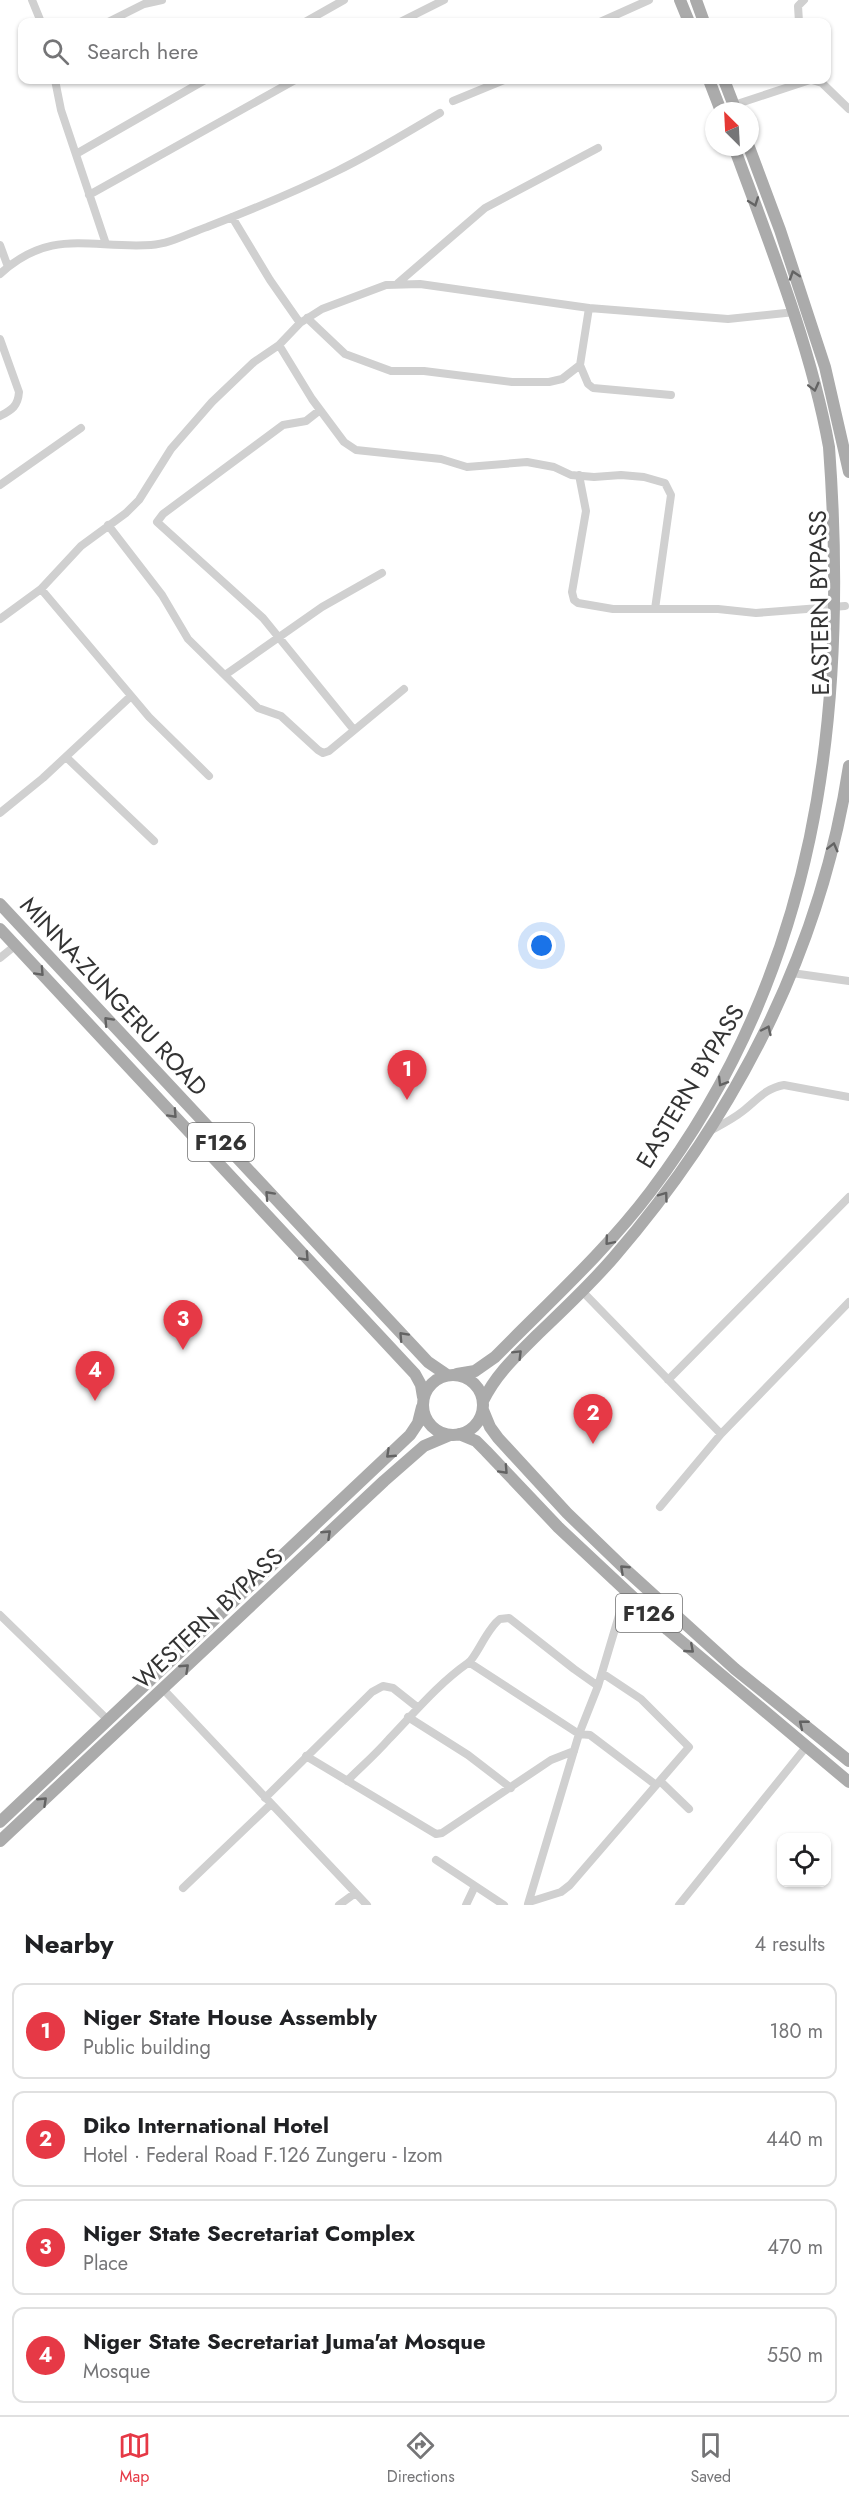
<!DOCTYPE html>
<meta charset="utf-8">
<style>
body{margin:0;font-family:Jost,sans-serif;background:#f2f2f2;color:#202124}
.controls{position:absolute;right:18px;bottom:18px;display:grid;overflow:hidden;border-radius:12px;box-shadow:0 2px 4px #0004}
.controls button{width:54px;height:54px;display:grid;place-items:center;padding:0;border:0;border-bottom:2px solid #e0e0e0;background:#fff;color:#202124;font:30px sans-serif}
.compass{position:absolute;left:705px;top:102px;width:54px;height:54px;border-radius:50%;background:#fff;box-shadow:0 2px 4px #0004;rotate:336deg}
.you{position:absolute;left:542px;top:946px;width:21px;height:21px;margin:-15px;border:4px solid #fff;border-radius:50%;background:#1a73e8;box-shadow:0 0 0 9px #1a73e833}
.badge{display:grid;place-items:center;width:39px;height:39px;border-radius:50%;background:#e63946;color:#fff;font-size:20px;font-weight:700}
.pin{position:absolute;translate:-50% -50px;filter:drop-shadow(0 2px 3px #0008)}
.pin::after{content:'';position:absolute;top:32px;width:21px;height:18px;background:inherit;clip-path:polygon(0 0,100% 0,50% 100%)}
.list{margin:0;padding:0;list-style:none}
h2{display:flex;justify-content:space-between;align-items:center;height:78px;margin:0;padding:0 24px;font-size:26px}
h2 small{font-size:20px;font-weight:400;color:#757577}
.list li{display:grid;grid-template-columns:39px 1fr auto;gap:18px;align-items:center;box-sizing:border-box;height:96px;margin:0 12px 12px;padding:0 12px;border:2px solid #e0e0e0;border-radius:12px}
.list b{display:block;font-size:22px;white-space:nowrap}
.list p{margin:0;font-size:20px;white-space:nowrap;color:#757577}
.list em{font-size:20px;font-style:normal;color:#757577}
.icon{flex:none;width:33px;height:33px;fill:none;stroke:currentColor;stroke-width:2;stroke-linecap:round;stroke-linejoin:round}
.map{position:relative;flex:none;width:849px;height:1905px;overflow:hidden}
.search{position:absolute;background:#fff;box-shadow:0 2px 4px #0004;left:18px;right:18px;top:18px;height:66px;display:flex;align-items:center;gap:15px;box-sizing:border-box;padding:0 21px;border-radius:12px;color:#757577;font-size:22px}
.sheet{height:510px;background:#fff}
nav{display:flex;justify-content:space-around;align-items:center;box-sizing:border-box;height:84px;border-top:2px solid #e0e0e0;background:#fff;font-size:16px;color:#757577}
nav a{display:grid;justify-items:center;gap:3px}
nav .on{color:#e63946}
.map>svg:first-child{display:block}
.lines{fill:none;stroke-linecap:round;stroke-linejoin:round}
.street{stroke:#d0d0d0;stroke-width:8}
.primary{stroke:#ababab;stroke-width:12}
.oneway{stroke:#636363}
.labels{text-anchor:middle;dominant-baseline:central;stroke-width:6;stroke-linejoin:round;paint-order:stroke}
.shield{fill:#fff;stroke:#707070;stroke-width:1.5}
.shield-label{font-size:22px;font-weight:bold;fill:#333}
.street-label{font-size:24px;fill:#333;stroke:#fff}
</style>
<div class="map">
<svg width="849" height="1905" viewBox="0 0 849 1905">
<rect width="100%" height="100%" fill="#fff"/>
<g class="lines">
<path class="street" d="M32,0l9,22
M108,22l36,-18 18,-4
M305,22l39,-22
M400,22l44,-22
M600,22l49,-22
M799,22l-1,-16 6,-6
M55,80l6,30 45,134
M812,80l10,3 27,26
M453,101l51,-21
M734,105l76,-25
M76,154l129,-74
M89,195l206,-115
M232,217l38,63 30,43
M0,245l8,22
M0,274c51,-47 91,-25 151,-29 19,-1 38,-12 56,-18 44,-17 88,-35 130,-56 35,-17 69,-38 103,-58
M398,283l87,-75 113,-60
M307,318l38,36 46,17h33l88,11h37l13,-3 18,-14 8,19 5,4 78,7
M0,339l19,53c-1,14 -7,18 -19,24
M279,345l33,54 32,43 12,8 85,9 26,8 60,-5 27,5 17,8 23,2 27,-2 23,2 21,6 6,12 -16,114
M580,365l9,-57
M320,410l-14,11 -23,4 -120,89 -6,8 106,96 91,112
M579,475l7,36 -14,81 2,8 4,3 35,6h105l38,4 89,-7
M0,485l81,-57
M108,525l54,70 26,44 70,69 23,8 37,34 5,3 6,-2 75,-62
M41,589l108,128 60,59
M0,619l41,-30 40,-43 45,-33 13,-13 32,-51 41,-47 42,-40 25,-17 21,-22 22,-14 64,-24 34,-1 169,24 139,11 67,-7
M225,675l97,-68 60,-34
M66,757l88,84
M0,813l43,-35 88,-82
M0,958l16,-13
M792,973l57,8
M710,1131c11,-6 23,-12 33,-20 14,-11 23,-23 41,-26l65,12
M582,1291l139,143
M668,1380l181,-183
M660,1507l61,-73 128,-132
M0,1615l108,105
M470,1663l109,71 11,1 66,50
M163,1689l204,216
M408,1717l60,38 43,33
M306,1756l130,78 6,-1 109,-73 23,-9
M347,1781c14,-14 29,-27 42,-42 26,-27 49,-55 79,-76 8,-5 19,-35 32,-44l9,-1 65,51 24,17
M660,1781l29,28
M265,1798l107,-106 11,-6 10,2 24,19
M436,1860l68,45
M183,1888l88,-84
M529,1902l32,-10 9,-7 119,-138 -48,-48 -39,-26
M528,1904l51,-170 19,-48 28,-94
M339,1905l15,-11
M466,1905l9,-19
M679,1905l127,-158"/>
<path class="primary" d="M680,0l9,22
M696,0l8,22
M709,80l12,31
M724,80l12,31
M749,147l31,83 45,137 24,105
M0,904l428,458 19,13
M0,929l415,445 6,11 2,12
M457,1374l18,-3 20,-14c53,-54 110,-105 156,-166 166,-219 198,-474 178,-744 -18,-100 -60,-205 -95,-300
M423 1405a30 30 0 1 1 60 0a30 30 0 1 1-60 0Z
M483,1401c13,-27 33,-45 54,-66 26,-25 53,-50 77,-78 121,-140 207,-306 235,-491
M483,1410l7,17 8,11 69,75 58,56 110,100 114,92
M459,1434l17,7 10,10 72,76 110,103 181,152
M0,1822l410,-387 8,-12 4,-16
M0,1841l384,-360 40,-35 26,-11"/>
</g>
<defs><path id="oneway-chevron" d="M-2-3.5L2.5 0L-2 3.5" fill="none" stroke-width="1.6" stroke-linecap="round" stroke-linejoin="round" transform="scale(1.5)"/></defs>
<g class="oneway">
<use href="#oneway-chevron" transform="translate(754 202) rotate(70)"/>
<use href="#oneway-chevron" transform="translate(794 275) rotate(-108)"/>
<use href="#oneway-chevron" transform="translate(814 387) rotate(76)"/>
<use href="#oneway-chevron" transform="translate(833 847) rotate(-76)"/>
<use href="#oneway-chevron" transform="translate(40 972) rotate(47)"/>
<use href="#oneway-chevron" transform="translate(108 1021) rotate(-133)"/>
<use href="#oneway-chevron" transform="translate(767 1030) rotate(-65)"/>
<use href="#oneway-chevron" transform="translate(722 1082) rotate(121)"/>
<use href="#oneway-chevron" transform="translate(173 1114) rotate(47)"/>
<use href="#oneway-chevron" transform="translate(269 1195) rotate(-133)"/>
<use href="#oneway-chevron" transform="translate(664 1196) rotate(-54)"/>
<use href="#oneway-chevron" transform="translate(609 1241) rotate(130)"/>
<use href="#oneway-chevron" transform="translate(305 1257) rotate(47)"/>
<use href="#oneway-chevron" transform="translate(403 1336) rotate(-133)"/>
<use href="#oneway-chevron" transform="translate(518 1354) rotate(-45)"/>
<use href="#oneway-chevron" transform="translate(390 1454) rotate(137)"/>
<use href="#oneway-chevron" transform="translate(504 1470) rotate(47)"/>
<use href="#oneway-chevron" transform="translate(327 1534) rotate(-43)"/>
<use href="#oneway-chevron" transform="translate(624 1569) rotate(-137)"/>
<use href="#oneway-chevron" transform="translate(690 1649) rotate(41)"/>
<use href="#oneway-chevron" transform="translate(185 1668) rotate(-43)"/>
<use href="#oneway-chevron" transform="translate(803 1724) rotate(-141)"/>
<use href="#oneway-chevron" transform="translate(43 1801) rotate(-43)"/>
</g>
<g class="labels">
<g class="shield">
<rect x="188" y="1123" width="66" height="38" rx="4.5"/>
<rect x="616" y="1594" width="66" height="38" rx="4.5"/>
</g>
<g class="shield-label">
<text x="221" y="1142">F126</text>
<text x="649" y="1613">F126</text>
</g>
<g class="street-label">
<text transform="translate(819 603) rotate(-91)">EASTERN BYPASS</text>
<text transform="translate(114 996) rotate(47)">MINNA-ZUNGERU ROAD</text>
<text transform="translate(690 1086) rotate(-59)">EASTERN BYPASS</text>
<text transform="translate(208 1618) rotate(-43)">WESTERN BYPASS</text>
</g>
</g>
</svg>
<div class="controls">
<button><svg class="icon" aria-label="locate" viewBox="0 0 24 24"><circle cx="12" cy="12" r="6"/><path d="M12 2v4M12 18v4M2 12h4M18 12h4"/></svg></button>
</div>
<svg class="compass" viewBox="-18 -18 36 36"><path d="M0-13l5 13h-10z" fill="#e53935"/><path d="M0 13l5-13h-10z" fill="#757577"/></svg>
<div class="you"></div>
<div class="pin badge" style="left:407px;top:1100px">1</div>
<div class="pin badge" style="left:593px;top:1444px">2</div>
<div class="pin badge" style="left:183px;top:1350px">3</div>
<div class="pin badge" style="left:95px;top:1401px">4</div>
<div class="search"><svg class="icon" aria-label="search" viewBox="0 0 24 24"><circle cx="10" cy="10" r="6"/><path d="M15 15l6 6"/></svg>Search here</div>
</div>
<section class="sheet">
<h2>Nearby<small>4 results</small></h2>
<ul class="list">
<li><span class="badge">1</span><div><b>Niger State House Assembly</b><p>Public building</p></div><em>180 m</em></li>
<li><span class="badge">2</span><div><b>Diko International Hotel</b><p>Hotel · Federal Road F.126 Zungeru - Izom</p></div><em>440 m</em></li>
<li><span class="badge">3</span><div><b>Niger State Secretariat Complex</b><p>Place</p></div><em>470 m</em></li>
<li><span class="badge">4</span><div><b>Niger State Secretariat Juma'at Mosque</b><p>Mosque</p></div><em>550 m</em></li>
</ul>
</section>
<nav>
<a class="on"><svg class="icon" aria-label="map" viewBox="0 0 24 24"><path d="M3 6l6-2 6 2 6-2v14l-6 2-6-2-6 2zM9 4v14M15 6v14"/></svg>Map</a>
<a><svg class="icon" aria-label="directions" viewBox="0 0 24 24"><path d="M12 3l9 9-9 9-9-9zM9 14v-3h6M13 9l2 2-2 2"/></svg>Directions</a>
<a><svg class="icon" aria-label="saved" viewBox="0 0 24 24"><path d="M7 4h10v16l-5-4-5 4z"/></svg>Saved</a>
</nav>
